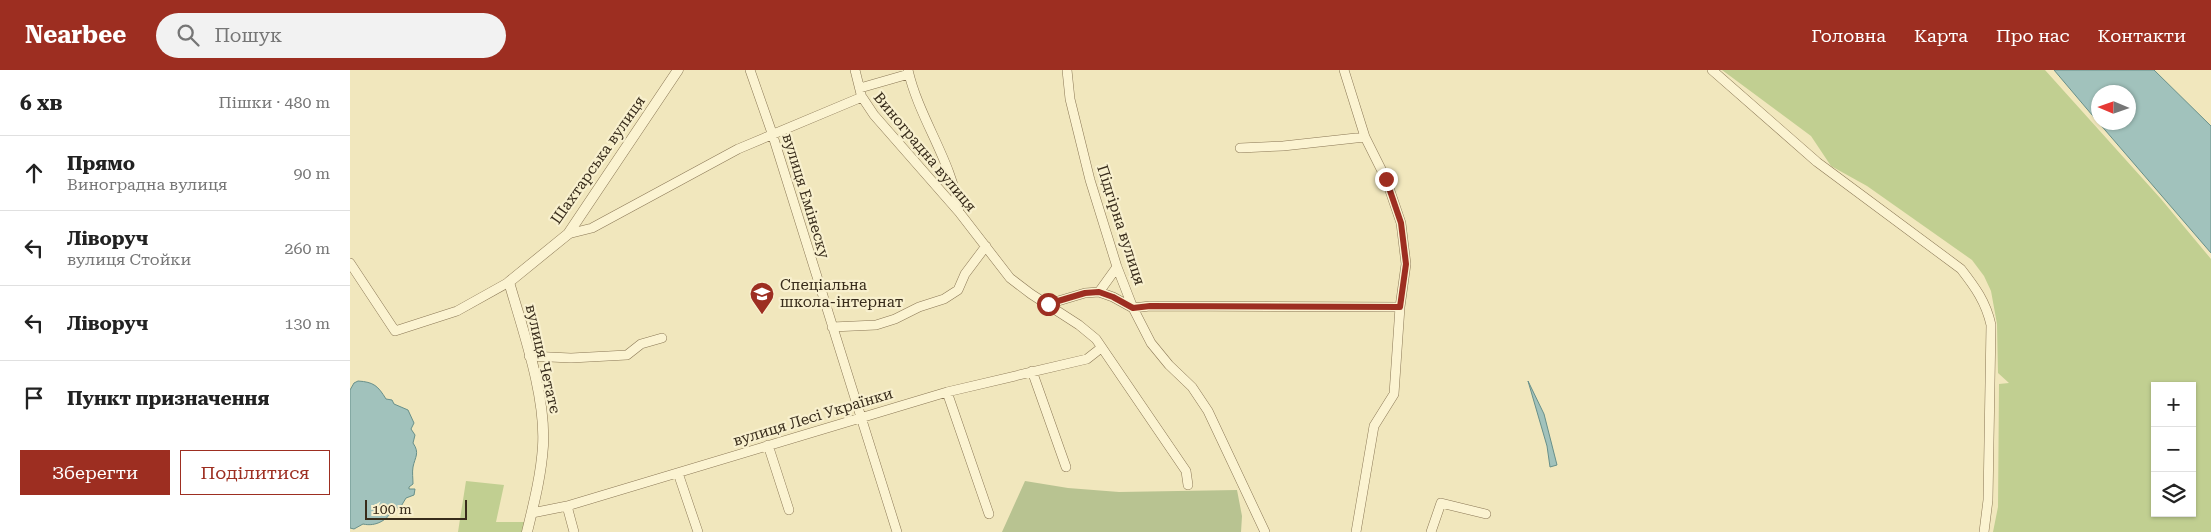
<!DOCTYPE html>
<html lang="uk">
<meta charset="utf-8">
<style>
body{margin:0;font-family:"Roboto Serif",serif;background:#f2f2f2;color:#222}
.controls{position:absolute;right:15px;bottom:15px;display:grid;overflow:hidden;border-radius:0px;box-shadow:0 1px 4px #0004}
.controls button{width:45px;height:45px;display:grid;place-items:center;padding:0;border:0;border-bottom:1px solid #e0e0e0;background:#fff;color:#222;font:25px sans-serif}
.compass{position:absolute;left:1741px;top:15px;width:45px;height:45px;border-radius:50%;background:#fff;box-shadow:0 1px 4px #0004;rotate:272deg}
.scale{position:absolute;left:15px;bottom:12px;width:102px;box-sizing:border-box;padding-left:5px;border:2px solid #382c1b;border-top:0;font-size:14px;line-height:18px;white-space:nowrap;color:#382c1b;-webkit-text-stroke:4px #f8f0ce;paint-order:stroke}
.stop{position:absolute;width:15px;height:15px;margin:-11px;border:4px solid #9d2e21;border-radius:50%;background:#fff}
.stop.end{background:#9d2e21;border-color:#fff;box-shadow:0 1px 5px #0008}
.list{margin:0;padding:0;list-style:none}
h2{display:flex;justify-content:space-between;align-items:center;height:65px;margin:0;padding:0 20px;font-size:21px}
h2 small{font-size:16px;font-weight:400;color:#767676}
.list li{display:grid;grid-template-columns:32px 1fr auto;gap:15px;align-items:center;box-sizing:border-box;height:75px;padding:0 20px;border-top:1px solid #e0e0e0}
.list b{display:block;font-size:19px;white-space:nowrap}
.list p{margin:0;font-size:16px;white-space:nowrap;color:#767676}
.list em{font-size:16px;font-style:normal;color:#767676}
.actions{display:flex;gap:10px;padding:15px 20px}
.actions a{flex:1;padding:11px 0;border:1px solid #9d2e21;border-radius:0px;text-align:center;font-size:18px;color:#9d2e21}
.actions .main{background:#9d2e21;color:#fff}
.icon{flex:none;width:28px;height:28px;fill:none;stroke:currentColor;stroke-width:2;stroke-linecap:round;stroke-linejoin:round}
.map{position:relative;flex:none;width:1861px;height:462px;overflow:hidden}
header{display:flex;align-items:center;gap:30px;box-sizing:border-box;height:70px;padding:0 25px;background:#9d2e21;color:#fff}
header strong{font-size:24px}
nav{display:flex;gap:28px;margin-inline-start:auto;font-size:18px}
.search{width:350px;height:45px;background:#f2f2f2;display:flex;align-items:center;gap:12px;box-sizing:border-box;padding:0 18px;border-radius:28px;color:#767676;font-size:19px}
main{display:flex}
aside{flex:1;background:#fff}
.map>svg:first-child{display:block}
.green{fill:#c1cf91;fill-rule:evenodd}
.cemetery{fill:#b8c391}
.water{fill:#a1c2bc;stroke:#68908a}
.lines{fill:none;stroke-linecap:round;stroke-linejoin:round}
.minor-casing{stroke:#8a7755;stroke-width:10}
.tertiary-casing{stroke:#8a7755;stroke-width:11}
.minor{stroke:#fbf3d1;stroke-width:9}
.tertiary{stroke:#fbf3d1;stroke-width:10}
.route{stroke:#9d2e21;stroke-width:6}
.labels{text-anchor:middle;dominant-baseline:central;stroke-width:4.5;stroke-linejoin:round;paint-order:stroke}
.street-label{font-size:15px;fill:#382c1b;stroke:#f8f0ce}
.poi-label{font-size:15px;fill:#382c1b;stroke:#f8f0ce;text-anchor:start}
</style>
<header>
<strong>Nearbee</strong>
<div class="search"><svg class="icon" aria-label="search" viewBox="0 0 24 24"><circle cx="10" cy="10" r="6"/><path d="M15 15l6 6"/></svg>Пошук</div>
<nav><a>Головна</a><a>Карта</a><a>Про нас</a><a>Контакти</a></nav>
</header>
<main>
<aside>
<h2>6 хв<small>Пішки · 480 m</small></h2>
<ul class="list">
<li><svg class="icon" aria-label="ahead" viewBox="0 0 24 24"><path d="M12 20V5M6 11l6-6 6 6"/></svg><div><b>Прямо</b><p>Виноградна вулиця</p></div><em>90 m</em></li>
<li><svg class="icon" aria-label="left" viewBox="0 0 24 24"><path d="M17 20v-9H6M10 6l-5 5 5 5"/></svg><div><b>Ліворуч</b><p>вулиця Стойки</p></div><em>260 m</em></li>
<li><svg class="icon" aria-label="left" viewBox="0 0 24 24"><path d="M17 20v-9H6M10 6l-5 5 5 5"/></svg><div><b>Ліворуч</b></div><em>130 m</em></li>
<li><svg class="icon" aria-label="arrive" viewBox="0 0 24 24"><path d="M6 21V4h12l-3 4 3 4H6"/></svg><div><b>Пункт призначення</b></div></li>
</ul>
<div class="actions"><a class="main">Зберегти</a><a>Поділитися</a></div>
</aside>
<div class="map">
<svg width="1861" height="462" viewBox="0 0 1861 462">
<rect width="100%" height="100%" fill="#f1e7bd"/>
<path class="green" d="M1372,0h323l116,129 50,60v273h-218l5,-25 1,-123 10,-1 -11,-10 -1,-49 -6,-33 -7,-15 -12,-16 -105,-74 -36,-20 -20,-30zM1805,316h37v127h-37z
M116,411l38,4 -8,37h34l-2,10h-70z"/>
<path class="cemetery" d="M675,411l43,7 51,4 118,-2 5,26 -1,16h-239z"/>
<path class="water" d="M1704,0h100l57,56v127l-112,-130 29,-1v-30h-30v30z
M8,311c16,1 20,5 28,18l6,1 2,4 14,6 6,13 -3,6 4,6 -2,8c7,10 2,14 0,24 -1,5 0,12 0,17l-4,3v2h6l-1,6 -8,3 -6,10h-6c-6,12 -18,19 -31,16l-9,5 -4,-1v-138l4,-7z
M1178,311l16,33 13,51 -7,2 -3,-21z"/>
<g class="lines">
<defs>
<path id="minor" d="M400,0l22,63 125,399
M505,0l6,24
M558,0c11,49 45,92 51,142
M717,0l3,29 20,81 27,87 16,41 18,35 18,22 23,22 16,24 57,121
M994,0l21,67 21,42 15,44 5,41 -6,43 -6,87 -20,32 -18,106
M1362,0l105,92 144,107c14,18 25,33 30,56l-3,175 -4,32
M510,18l49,-14
M890,78l43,-2 82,-9
M218,164l24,-6 146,-79 124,-52 12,18 85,97 51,66 21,16 48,31 17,14 90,132 2,14
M0,193l45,68 62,-20 52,-29
M749,222l18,-25
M698,234l37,-11 14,-1 14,5 20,11 17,-2 250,1
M482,257l44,-2 19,-6 24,-12 25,-8 14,-9 7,-16 21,-28
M179,286l42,2 56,-3 14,-11 21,-6
M682,301l34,96
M597,322l42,122
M418,375l21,65
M328,403l20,59
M217,436l7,26
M182,443l35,-7 380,-114 140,-33 14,-11
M1081,462l10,-29 45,11"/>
<path id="tertiary" d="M177,462c7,-29 14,-56 16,-86 3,-51 -20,-115 -34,-164l59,-48 110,-164"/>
</defs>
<use href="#minor" class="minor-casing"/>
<use href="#tertiary" class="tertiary-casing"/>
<use href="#minor" class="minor"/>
<use href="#tertiary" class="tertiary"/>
</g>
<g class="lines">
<path class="route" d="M698,234l37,-11 14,-1 14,5 20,11 17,-2 250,1 6,-43 -5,-41 -15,-44"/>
</g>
<defs>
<symbol id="school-pin" viewBox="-11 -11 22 30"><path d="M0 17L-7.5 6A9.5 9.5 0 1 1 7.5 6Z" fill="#9d2e21" stroke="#f8f0ce"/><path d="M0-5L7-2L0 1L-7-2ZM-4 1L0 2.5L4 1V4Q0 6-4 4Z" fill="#fff"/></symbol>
</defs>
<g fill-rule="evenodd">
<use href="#school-pin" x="398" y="210" width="28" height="38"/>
</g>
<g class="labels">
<g class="street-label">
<text transform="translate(575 82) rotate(50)">Виноградна вулиця</text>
<text transform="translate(248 90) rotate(-55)">Шахтарська вулиця</text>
<text transform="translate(456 126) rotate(73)">вулиця Емінеску</text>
<text transform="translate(771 155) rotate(72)">Підгірна вулиця</text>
<text transform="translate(193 289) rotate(77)">вулиця Четатє</text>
<text transform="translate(463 347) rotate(-17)">вулиця Лесі Українки</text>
</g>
<g class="poi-label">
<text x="430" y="215">Спеціальна<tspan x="430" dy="17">школа-інтернат</tspan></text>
</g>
</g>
</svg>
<div class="controls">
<button>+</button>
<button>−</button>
<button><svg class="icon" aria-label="layers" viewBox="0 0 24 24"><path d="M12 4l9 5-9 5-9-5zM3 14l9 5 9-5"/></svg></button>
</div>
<svg class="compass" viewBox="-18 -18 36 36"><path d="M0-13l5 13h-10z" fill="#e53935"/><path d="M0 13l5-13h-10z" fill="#767676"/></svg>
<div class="scale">100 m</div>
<div class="stop" style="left:698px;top:234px"></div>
<div class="stop end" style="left:1036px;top:109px"></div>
</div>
</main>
